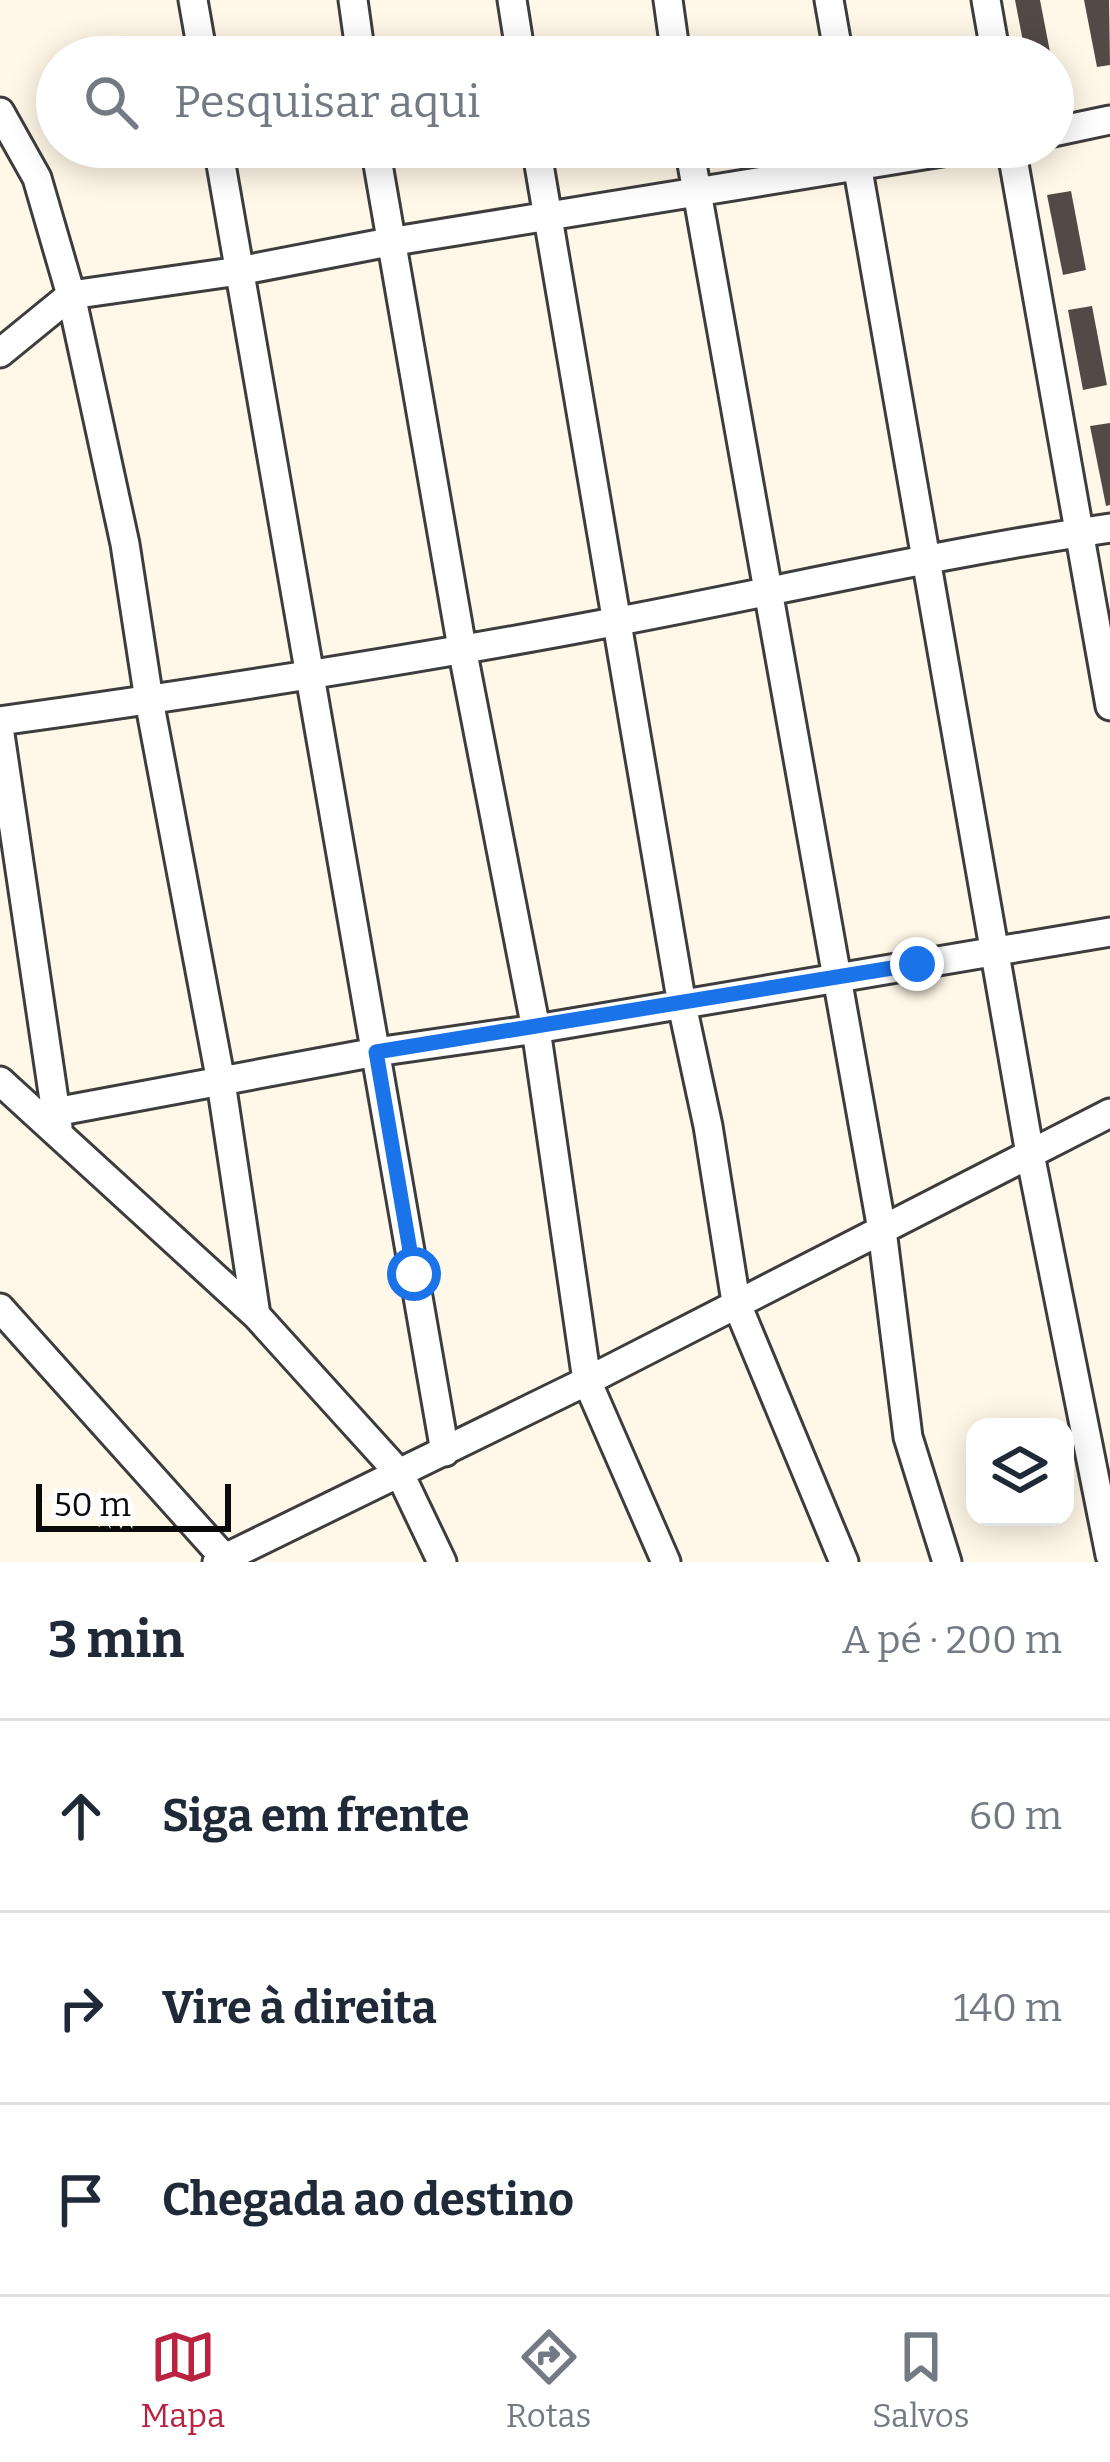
<!DOCTYPE html>
<html lang="pt">
<meta charset="utf-8">
<style>
body{margin:0;font-family:Bitter,serif;background:#f6f6f7;color:#1f2937}
.controls{position:absolute;right:36px;bottom:36px;display:grid;overflow:hidden;border-radius:24px;box-shadow:0 6px 30px #0003}
.controls button{width:108px;height:108px;display:grid;place-items:center;padding:0;border:0;border-bottom:3px solid #e0e1e3;background:#fff;color:#1f2937;font:60px sans-serif}
.scale{position:absolute;left:36px;bottom:30px;width:195px;box-sizing:border-box;padding-left:12px;border:6px solid #0a0a0a;border-top:0;font-size:33px;line-height:42px;white-space:nowrap;color:#0a0a0a;-webkit-text-stroke:9px #fff;paint-order:stroke}
.stop{position:absolute;width:36px;height:36px;margin:-27px;border:9px solid #1a73e8;border-radius:50%;background:#fff}
.stop.end{background:#1a73e8;border-color:#fff;box-shadow:0 3px 12px #0008}
.list{margin:0;padding:0;list-style:none}
h2{display:flex;justify-content:space-between;align-items:center;height:156px;margin:0;padding:0 48px;font-size:51px}
h2 small{font-size:39px;font-weight:400;color:#747a83}
.list li{display:grid;grid-template-columns:78px 1fr auto;gap:36px;align-items:center;box-sizing:border-box;height:192px;padding:0 48px;border-top:3px solid #e0e1e3}
.list b{display:block;font-size:45px;white-space:nowrap}
.list em{font-size:39px;font-style:normal;color:#747a83}
.icon{flex:none;width:66px;height:66px;fill:none;stroke:currentColor;stroke-width:2;stroke-linecap:round;stroke-linejoin:round}
.map{position:relative;flex:none;width:1110px;height:1562px;overflow:hidden}
.search{position:absolute;background:#fff;box-shadow:0 6px 30px #0003;left:36px;right:36px;top:36px;height:132px;display:flex;align-items:center;gap:30px;box-sizing:border-box;padding:0 42px;border-radius:66px;color:#747a83;font-size:45px}
.sheet{height:732px;background:#fff}
nav{display:flex;justify-content:space-around;align-items:center;box-sizing:border-box;height:168px;border-top:3px solid #e0e1e3;background:#fff;font-size:33px;color:#747a83}
nav a{display:grid;justify-items:center;gap:6px}
nav .on{color:#ba233f}
.map>svg:first-child{display:block}
.building{fill:#534a47}
.lines{fill:none;stroke-linecap:round;stroke-linejoin:round}
.street-casing{stroke:#3d3d3d;stroke-width:33}
.street{stroke:#fff;stroke-width:27}
.route{stroke:#1a73e8;stroke-width:15}
</style>
<div class="map">
<svg width="1110" height="1562" viewBox="0 0 1110 1562">
<rect width="100%" height="100%" fill="#fff7e7"/>
<path class="building" d="M1015,0h25l11,57h-25z
M1084,0h25l1,65 -13,2z
M1071,191l15,79 -23,5 -16,-80z
M1092,306l15,79 -24,5 -15,-80z
M1110,423v82l-4,1 -16,-80z"/>
<g class="lines">
<defs>
<path id="street" d="M193,0l10,57
M353,0l8,57
M512,0l9,57
M668,0l8,57
M829,0l10,57
M986,0l10,57
M0,112l37,66 34,117 54,249 24,156 72,382 35,233
M1053,132l57,-12
M218,147l227,1305
M375,147l87,501 74,381 51,352 79,181
M536,147l146,858 26,121 28,176 108,260
M689,147l193,1083 26,207 39,125
M854,147l176,1007 80,401
M1011,147l99,559
M0,353l71,-58 168,-24 150,-29 584,-95
M0,721c207,-29 414,-61 619,-100 164,-31 326,-69 491,-93
M0,734l58,393
M0,1081l256,234 144,159 42,88
M55,1112l321,-60 160,-23 574,-97
M0,1308l228,254
M217,1562l370,-181 523,-268"/>
</defs>
<use href="#street" class="street-casing"/>
<use href="#street" class="street"/>
</g>
<g class="lines">
<path class="route" d="M414,1274l-38,-222 541,-88"/>
</g>
</svg>
<div class="controls">
<button><svg class="icon" aria-label="layers" viewBox="0 0 24 24"><path d="M12 4l9 5-9 5-9-5zM3 14l9 5 9-5"/></svg></button>
</div>
<div class="scale">50 m</div>
<div class="stop" style="left:414px;top:1274px"></div>
<div class="stop end" style="left:917px;top:964px"></div>
<div class="search"><svg class="icon" aria-label="search" viewBox="0 0 24 24"><circle cx="10" cy="10" r="6"/><path d="M15 15l6 6"/></svg>Pesquisar aqui</div>
</div>
<section class="sheet">
<h2>3 min<small>A pé · 200 m</small></h2>
<ul class="list">
<li><svg class="icon" aria-label="ahead" viewBox="0 0 24 24"><path d="M12 20V5M6 11l6-6 6 6"/></svg><div><b>Siga em frente</b></div><em>60 m</em></li>
<li><svg class="icon" aria-label="right" viewBox="0 0 24 24"><path d="M7 20v-9h11M14 6l5 5-5 5"/></svg><div><b>Vire à direita</b></div><em>140 m</em></li>
<li><svg class="icon" aria-label="arrive" viewBox="0 0 24 24"><path d="M6 21V4h12l-3 4 3 4H6"/></svg><div><b>Chegada ao destino</b></div></li>
</ul>
</section>
<nav>
<a class="on"><svg class="icon" aria-label="map" viewBox="0 0 24 24"><path d="M3 6l6-2 6 2 6-2v14l-6 2-6-2-6 2zM9 4v14M15 6v14"/></svg>Mapa</a>
<a><svg class="icon" aria-label="directions" viewBox="0 0 24 24"><path d="M12 3l9 9-9 9-9-9zM9 14v-3h6M13 9l2 2-2 2"/></svg>Rotas</a>
<a><svg class="icon" aria-label="saved" viewBox="0 0 24 24"><path d="M7 4h10v16l-5-4-5 4z"/></svg>Salvos</a>
</nav>
